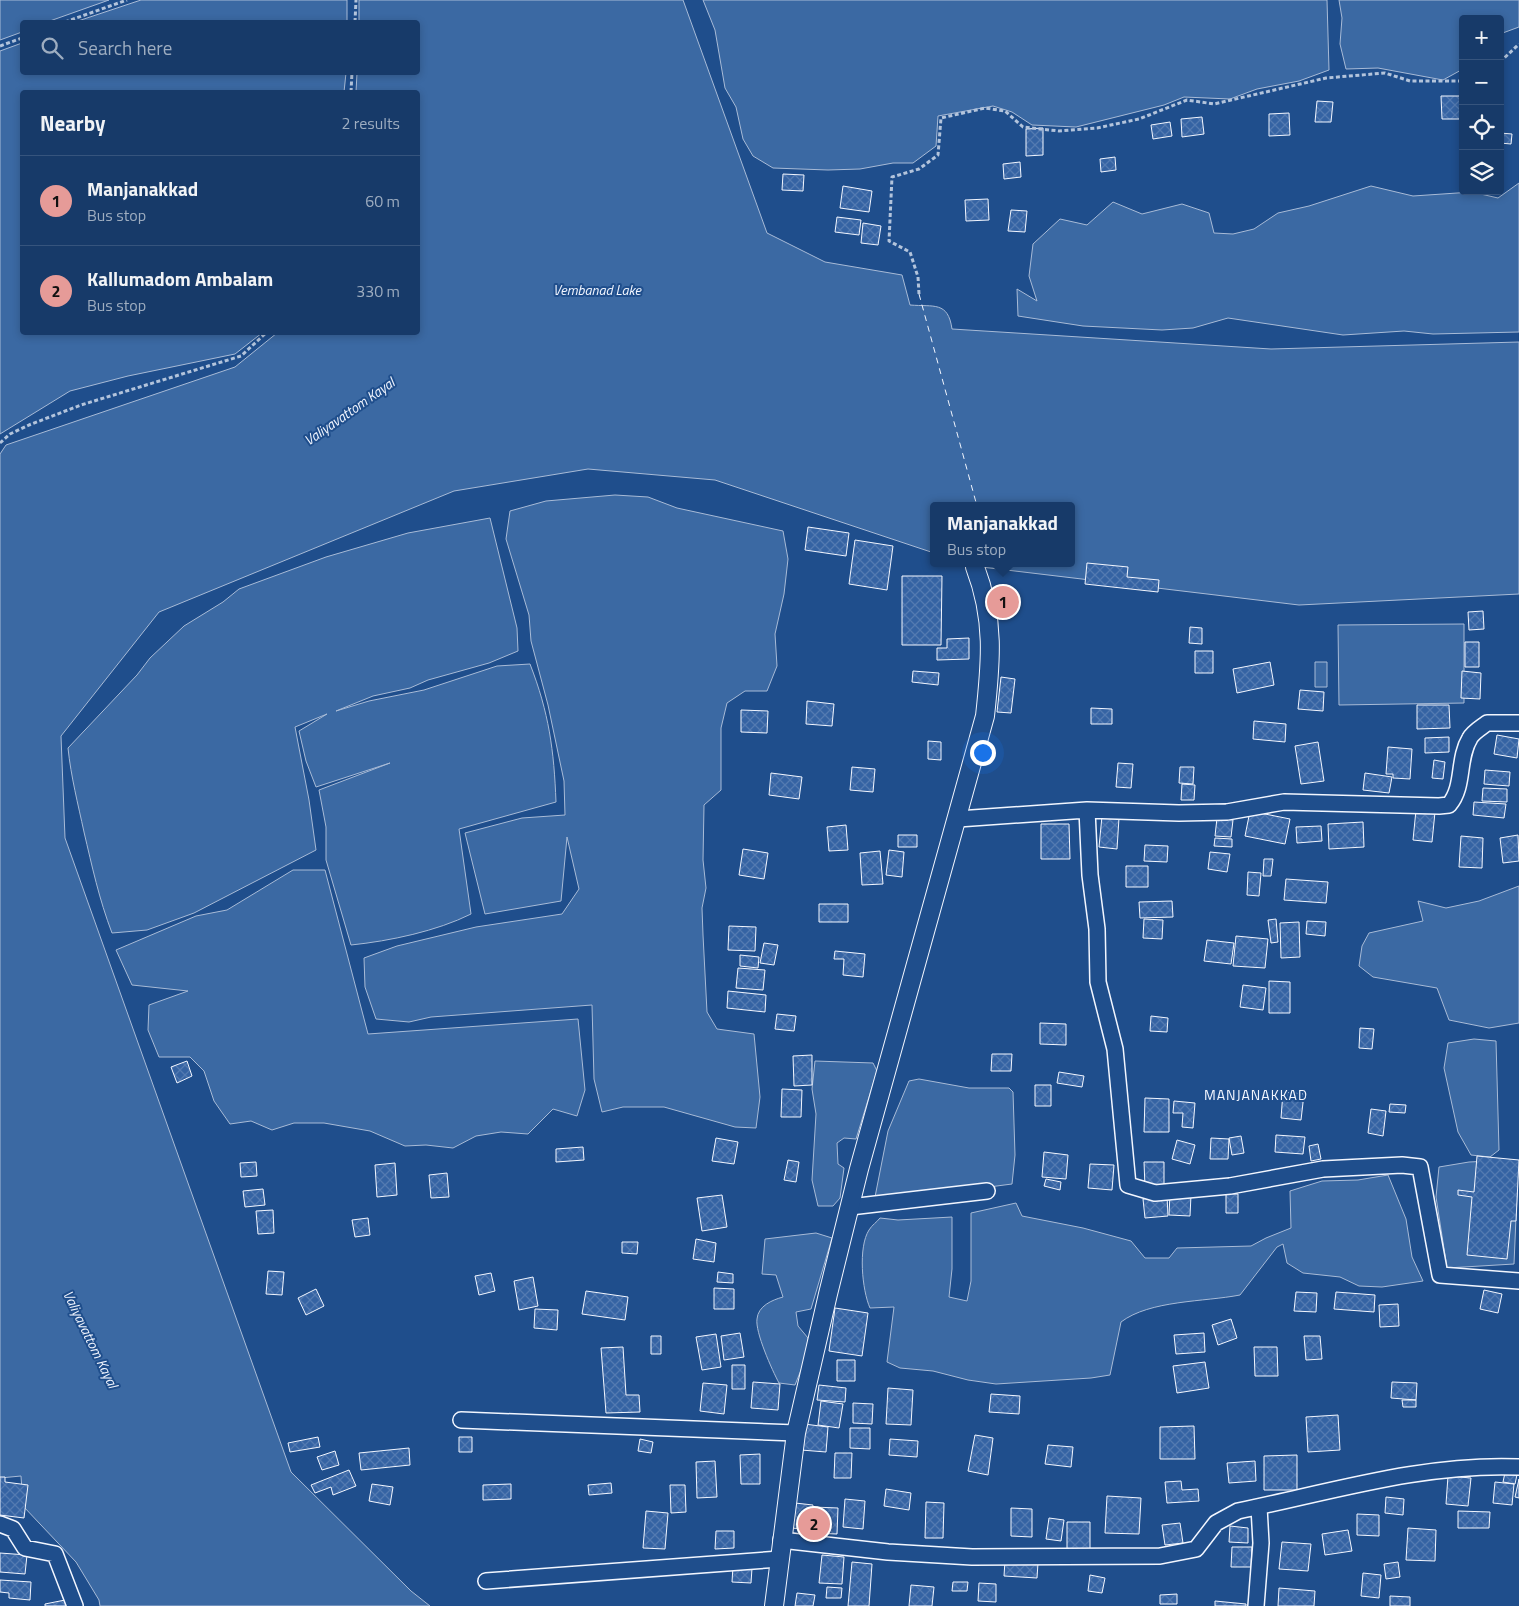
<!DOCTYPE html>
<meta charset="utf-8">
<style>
body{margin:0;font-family:"Titillium Web",sans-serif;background:#20416f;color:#f1f3f6}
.controls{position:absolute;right:15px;top:15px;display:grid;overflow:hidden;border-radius:5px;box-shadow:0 2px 8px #0003}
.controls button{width:45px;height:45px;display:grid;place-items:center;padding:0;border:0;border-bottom:1px solid #36547d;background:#173a69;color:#f1f3f6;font:25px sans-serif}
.you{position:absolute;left:982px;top:752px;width:18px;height:18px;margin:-12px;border:4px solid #fff;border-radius:50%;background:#1a73e8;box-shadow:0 0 0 8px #1a73e833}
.badge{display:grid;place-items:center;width:32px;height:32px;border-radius:50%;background:#e69b98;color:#111;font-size:16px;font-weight:700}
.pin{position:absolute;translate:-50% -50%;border:2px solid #fff;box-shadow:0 1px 5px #0006}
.popup{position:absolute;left:930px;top:502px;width:145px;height:65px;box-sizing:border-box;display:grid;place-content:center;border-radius:5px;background:#173a69;filter:drop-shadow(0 1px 4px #0005);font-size:16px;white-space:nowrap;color:#9eadc0}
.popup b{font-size:19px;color:#f1f3f6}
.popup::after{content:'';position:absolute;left:50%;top:100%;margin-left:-10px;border:10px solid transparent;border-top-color:#173a69}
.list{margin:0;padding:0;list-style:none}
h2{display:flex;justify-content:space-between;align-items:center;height:65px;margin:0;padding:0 20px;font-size:21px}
h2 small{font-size:16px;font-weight:400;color:#9eadc0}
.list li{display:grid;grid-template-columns:32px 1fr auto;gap:15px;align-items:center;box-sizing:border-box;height:90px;padding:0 20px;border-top:1px solid #36547d}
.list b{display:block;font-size:19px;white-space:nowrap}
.list p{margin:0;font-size:16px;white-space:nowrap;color:#9eadc0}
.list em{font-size:16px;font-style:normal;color:#9eadc0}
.icon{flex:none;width:28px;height:28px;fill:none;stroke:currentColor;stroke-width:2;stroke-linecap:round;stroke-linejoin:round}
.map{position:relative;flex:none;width:1519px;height:1606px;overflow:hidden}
.search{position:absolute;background:#173a69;box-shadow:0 2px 8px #0003;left:20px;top:20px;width:400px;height:55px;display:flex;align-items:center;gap:12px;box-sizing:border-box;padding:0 18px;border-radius:5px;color:#9eadc0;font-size:19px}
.panel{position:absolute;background:#173a69;box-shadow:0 2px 8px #0003;left:20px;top:90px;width:400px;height:245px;border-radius:5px}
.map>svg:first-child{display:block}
.water{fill:#3b69a3;stroke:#a8bbd7}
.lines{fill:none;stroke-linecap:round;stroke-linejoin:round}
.ferry{stroke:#f2f6ff;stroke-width:1;stroke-dasharray:6 5;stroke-linecap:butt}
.building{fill:url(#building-cross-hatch);stroke:#f2f6ff}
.minor-casing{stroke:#f2f6ff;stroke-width:18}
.tertiary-casing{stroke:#f2f6ff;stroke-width:20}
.path{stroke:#b3c4dc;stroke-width:3;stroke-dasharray:4 2.5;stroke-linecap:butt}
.minor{stroke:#1f4e8c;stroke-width:15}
.tertiary{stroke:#1f4e8c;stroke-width:18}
.labels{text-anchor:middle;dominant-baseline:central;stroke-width:4;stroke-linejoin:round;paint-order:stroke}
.water-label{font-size:14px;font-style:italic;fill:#f2f6ff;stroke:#1f4e8c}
.neighbourhood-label{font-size:14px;letter-spacing:1px;fill:#f2f6ff;stroke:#1f4e8c}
</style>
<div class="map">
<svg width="1519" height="1606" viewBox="0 0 1519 1606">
<defs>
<pattern id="building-cross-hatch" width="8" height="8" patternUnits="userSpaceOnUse" patternTransform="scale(1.25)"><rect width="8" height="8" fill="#3563a3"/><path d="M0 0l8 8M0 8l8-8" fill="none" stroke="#537ab1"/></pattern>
</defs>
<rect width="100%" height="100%" fill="#1f4e8c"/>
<path class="water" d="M0,0h109l-62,22h-25v10l-22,8z
M141,0h206v22h-272z
M359,0h324l84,233 58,29 77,13 8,30c24,2 38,-4 42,24l319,20 248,-7v252l-220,11 -326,-39 -9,-3h108v-57h-138v47l-219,-73 -127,-11 -134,22 -295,121 -98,124 4,102 226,634 120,119 19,15h-330l-1,-6 -23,-38 -53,-56 -2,-30 -21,2v-1024l6,-9 229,-78 42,-34 141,-1v-240h-62l1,-19 61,-1v-50h-59z
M703,0h624l2,70 -30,11 -42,8 -27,10 -46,-2 -20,8 -88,22 -44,-2 -20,-13 -19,-6 -55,10 -2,30 -23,17h-20l-33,6 -32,1 -55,-2 -20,-12 -10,-17 -7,-32 -11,-19 -10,-58z
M1339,0h180v27l-19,7v-15h-37v50l-20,11 -65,-12 -32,1 -6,-25 2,-26z
M22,43v29l324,1 -2,19h-322v240l240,1 -27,21 -107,22 -58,15 -70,43v-383z
M1519,183v149l-86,2 -29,-3 -61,4 -115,-17 -35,10 -31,2 -79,-4 -65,-10 -1,-27 20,12 -8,-25 4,-32 27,-25 27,6 26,-23 29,12 40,-10 27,9 5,20 19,1 21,-5 24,-16 31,-7 62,-20 42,10 59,-4 26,6z
M615,495l33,2 29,11 106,23 5,28 -4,35 -9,40 2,32 -10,25h-22l-18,12 -6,25v62l-17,15 -1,55 3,28 -4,20 1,27 4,77 10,17 37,5 6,63 -4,31 -21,-1 -71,-20h-41l-21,5 -8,-33 -2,-74 -161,12 -22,5 -33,-3 -11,-32 -1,-29 33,-12 79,-19 86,-13 17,-25 -12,-52 -6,64 -76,13 -20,-81 57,-15 43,-3 -1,-34 -16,-76 -17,-64 -2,-26 -23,-76 4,-28 36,-10z
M490,518l27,110 1,23 -29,12 -61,17 -18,8 -37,8 -37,15 33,-10 55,-11 73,-24 33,-2c19,49 24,86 26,138l-97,27 12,85c-34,17 -81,27 -120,31l-25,-85v-33l-7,-37 71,-27 -74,24 -10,-26 -7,-30 28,-17 -32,13 14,73 7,50 -122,63 -47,17 -35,3c-13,-34 -20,-67 -28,-101 -6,-28 -13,-55 -16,-84l69,-73 13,-17 34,-32 39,-24 16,-13 87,-32 82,-24z
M1464,624v79l-125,2 -1,-80z
M1315,662h12v25h-12z
M293,870h32l43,164 210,-15 7,71 -8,26 -24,-7 -25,25 -27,-2 -25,4 -23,12 -27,-3 -21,1 -35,-15 -46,-8h-30l-22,7 -21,-9 -21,3 -16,-23 -10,-30 -14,-14h-31l-11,-27 1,-25 39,-14 -56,-6 -16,-35 80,-34 31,-6z
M1519,886v137l-30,5 -40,-8 -12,-32 -64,-11 -14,-11 3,-20 7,-13 54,-12 -5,-20 28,7 33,-7z
M1474,1039l22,2 3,109 -9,7 -19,-2 -13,-23 -14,-64 4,-25z
M815,1061l58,2 4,8 -21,68 -12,-1 -7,5 1,21 6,4 -4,30 -7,8h-15l-6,-26 4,-66 -4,-25z
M919,1079l50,9h40l4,4 2,63 -3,29 -138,18 14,-71 21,-50z
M1511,1160l6,34 -3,70 -67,4 -11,-71 3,-30 30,-5z
M1388,1175l18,44 6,38 11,24 -41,6 -23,-1 -19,-9 -37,-4 -16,-10 -4,-19 -6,3 -37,48c-36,7 -90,5 -119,27l-11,53 -19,3 -95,6 -28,-4 -35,-9 -33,-3 -13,-6 7,-55 -24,1c-8,-18 -12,-61 -1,-78 3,-5 8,-8 11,-12l18,2 54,-3v52l-3,28 18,4 4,-20v-68l45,-10 6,13 61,12 48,13 14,17h24l8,-10 74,-2 15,-8 25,-10 -1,-37 32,-10 36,-1z
M816,1233l16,5 -21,71 -15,3 2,14 10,12 -3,22 -10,25 -16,-2c-7,-13 -24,-51 -22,-64 1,-13 15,-19 26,-22l-7,-22 -14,-1 3,-35z"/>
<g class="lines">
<path class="ferry" d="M919,294l58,212"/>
</g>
<path class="building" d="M1441,96h22v23h-21z
M1317,101l16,1 -2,20h-16z
M1289,113l1,22 -21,1v-22z
M1202,117l2,17 -22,3 -1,-18z
M1170,122l2,14 -19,3 -2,-14z
M1043,128v27l-17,1v-27z
M1500,133l12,1 -1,10 -11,-1z
M1115,157l1,13 -15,2 -1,-13z
M1020,162l1,15 -17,2 -1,-15z
M783,174l21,1 -1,16 -21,-1z
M843,186l29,5 -3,21 -29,-4z
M988,199l1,21 -23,1 -1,-21z
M1011,210l16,1 -2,21 -17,-1z
M837,217l24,3 -2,15 -24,-3z
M863,223l18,3 -3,19 -17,-2z
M808,527l41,6 -3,23 -41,-6z
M855,540l38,6 -6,44 -38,-6z
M1087,563l41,4 -1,10 32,3 -1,12 -73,-8z
M902,576h40l-1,69h-39z
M1483,611l1,18 -15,1 -1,-18z
M1190,627l12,1v16l-13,-1z
M969,638v21l-32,1v-12h10v-9z
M1465,642h14v25h-14z
M1195,651h18v22h-18z
M1270,662l4,23 -37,8 -4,-24z
M913,671l26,2 -1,12 -26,-3z
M1462,671l19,2 -1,26 -19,-1z
M1001,677l14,2 -4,34 -14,-1z
M1300,690l24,2 -1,19 -25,-2z
M807,701l27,3 -2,22 -26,-2z
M1417,705h32l1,23 -33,1z
M1091,708l21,1v15h-21z
M741,710l27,1 -1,22 -26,-1z
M1254,721l32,3 -1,18 -32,-3z
M1497,735l22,4 -2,19 -23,-4z
M1449,737v15l-24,1v-15z
M928,741l13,1v18l-13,-1z
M1318,742l6,39 -23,3 -6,-38z
M1388,747l24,2 -2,30 -17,-1v-4h-7z
M1434,760l11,2 -2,17 -11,-1z
M1118,763l15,1 -2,24 -15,-1z
M852,767l23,2 -2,23 -23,-2z
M1180,767h14l-1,17 -14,-1z
M1485,770l25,2 -1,14 -25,-2z
M771,773l31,4 -3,22 -30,-4z
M1365,773l27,4 -3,16 -26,-3z
M1182,784l13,1 -1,15h-13z
M1483,788l24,1v13l-25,-1z
M1474,802l32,2 -2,14 -31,-3z
M1416,810l19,2 -3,30 -19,-2z
M1250,811l40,8 -5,25 -40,-8z
M1102,816l17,2 -2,31 -18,-2z
M1217,818l16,2 -2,17 -16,-1z
M1363,822l1,25 -35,2 -1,-25z
M1041,824h28l1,35h-29z
M846,825l2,25 -19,1 -2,-24z
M1321,826l1,15 -25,2 -1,-16z
M898,835h19v12h-19z
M1518,835l1,26 -16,2 -3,-25z
M1461,836l22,2 -1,30 -23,-1z
M1215,838l17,1v8l-18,-1z
M1145,845l23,1 -1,16 -23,-1z
M743,849l25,4 -4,26 -25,-4z
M889,850l15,2 -2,25 -16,-2z
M880,851l3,33 -21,1 -2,-32z
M1210,852l20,2 -3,18 -19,-3z
M1264,859h9l-2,17h-8z
M1126,866h22v21h-22z
M1248,872l13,1 -2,23 -12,-1z
M1286,879l42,3 -2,21 -42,-3z
M1172,901l1,16 -33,1 -1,-16z
M819,904h29v18h-29z
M1144,919l19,1 -1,19 -19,-1z
M1276,919l2,23 -7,1 -3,-23z
M1307,921l19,1 -1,14 -19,-2z
M1299,922l1,35 -19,1 -1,-35z
M729,926l27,1 -1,24 -27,-1z
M1236,936l32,3 -3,29 -32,-2z
M1207,940l27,3 -3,21 -27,-3z
M764,943l14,2 -4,20 -14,-2z
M835,951l30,3 -2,23 -20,-2 1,-16h-10z
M740,955l19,2 -1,11 -18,-2z
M738,968l27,2 -2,20 -27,-2z
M1269,981l21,1v31h-21z
M1243,985l23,3 -3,22 -23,-3z
M728,991l38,4 -1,17 -38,-4z
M777,1014l19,2 -2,15 -19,-2z
M1151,1016l17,2 -1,14 -17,-1z
M1040,1023l26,1v21l-26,-1z
M1360,1028l14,1 -2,20 -13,-1z
M992,1054h20l-1,17h-20z
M812,1055v30l-18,1 -1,-30z
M187,1061l5,15 -15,7 -6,-16z
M1059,1072l25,4 -2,11 -25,-4z
M1035,1085h16v21h-16z
M782,1089l20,1 -1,27h-20z
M1283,1092l21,2 -3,26 -20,-2z
M1145,1098l24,1v33h-25z
M1174,1101l21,2 -2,25 -11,-1 1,-14h-10z
M1390,1104l16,1 -1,8 -16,-1z
M1371,1109l15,2 -3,25 -15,-3z
M1276,1135l29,2 -2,17 -28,-2z
M1241,1136l3,17 -12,2 -3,-17z
M716,1138l22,4 -4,22 -22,-3z
M1211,1138l18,1 -1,20h-18z
M1177,1140l18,5 -5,19 -18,-5z
M1318,1144l3,15 -10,2 -2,-15z
M583,1147l1,13 -28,2v-13z
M1044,1152l24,3 -2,24 -24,-2z
M1477,1156l42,4 -3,61h-5l-4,38 -40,-4 5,-58 -14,-2v-5l16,2z
M788,1160l11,2 -3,20 -12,-2z
M256,1162l1,14 -16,1 -1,-14z
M1144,1162h20v25h-19z
M395,1163l2,32 -20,2 -2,-32z
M1090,1164l24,1 -2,25 -24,-2z
M447,1173l2,24 -18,1 -2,-23z
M1046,1179l15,3 -1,8 -16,-4z
M263,1189l2,16 -20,2 -2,-16z
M1170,1194l21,1 -1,21 -21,-1z
M1226,1194h12v19h-12z
M722,1195l5,32 -25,4 -5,-33z
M1167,1196l1,20 -23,2 -2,-19z
M273,1210l1,23 -16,1 -2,-23z
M368,1218l2,17 -15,2 -3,-17z
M696,1239l20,4 -2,19 -21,-3z
M622,1242h16l-1,12 -15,-1z
M268,1271l16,1 -2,23 -16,-1z
M718,1272l15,2v9l-16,-1z
M491,1273l4,18 -16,4 -4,-19z
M533,1277l5,29 -19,4 -5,-29z
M714,1288l20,1v20h-20z
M316,1289l8,17 -18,9 -8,-17z
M1484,1290l18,4 -4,19 -18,-4z
M586,1291l42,6 -3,23 -43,-6z
M1296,1292l21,1 -1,19 -22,-1z
M1336,1292l39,3 -1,17 -40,-3z
M1398,1304l1,22 -19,1 -1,-22z
M835,1308l33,5 -6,43 -33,-5z
M535,1309l23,1 -1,20 -23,-2z
M1231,1319l6,19 -19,7 -6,-20z
M740,1333l4,24 -20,3 -3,-24z
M1204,1333l1,19 -29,2 -2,-19z
M716,1334l5,33 -19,3 -6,-33z
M651,1336h10v18h-10z
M1304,1336h16l2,23 -16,1z
M623,1347l3,48h13l1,17 -34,1 -5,-65z
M1254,1347h23l1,29h-23z
M837,1360h18v21h-18z
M1205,1362l4,26 -32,5 -4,-27z
M732,1365h13v24h-13z
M753,1382l27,2 -2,26 -27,-2z
M1392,1382l25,1 -1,17 -25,-2z
M703,1383l24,2 -3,29 -24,-3z
M819,1385l27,3 -1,14 -28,-2z
M888,1388l25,2 -2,35 -25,-1z
M991,1394l29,2 -1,18 -30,-2z
M1402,1400h14v7h-13z
M821,1401l22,3 -4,24 -21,-3z
M853,1403l20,1 -1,20 -19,-1z
M1338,1415l2,35 -32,2 -2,-35z
M804,1424l24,3 -2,25 -25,-2z
M1194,1426l1,33h-35v-32z
M850,1428h20v21l-20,-1z
M975,1435l18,3 -5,37 -20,-4z
M318,1437l2,10 -30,5 -2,-9z
M459,1437h13v15h-13z
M640,1439l13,3 -2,11 -13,-2z
M890,1439l28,2 -1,16 -28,-2z
M1048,1445l25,2 -2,20 -26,-3z
M409,1448l1,17 -49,5 -2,-17z
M335,1451l4,14 -17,5 -5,-13z
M835,1453h17l-1,25h-17z
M760,1454v30h-19l-1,-29z
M1297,1455v35h-33v-34z
M715,1461l2,36 -20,1 -1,-36z
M1255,1461l1,20 -27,2 -2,-20z
M1506,1468l12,2 -3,14 -12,-2z
M349,1470l7,16 -23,9 -2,-8 -16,6 -4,-8z
M1448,1476l23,2 -3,28 -22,-2z
M0,1477h5v5l23,3 -4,33 -24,-3z
M1519,1479v19l-4,-1z
M1181,1481l1,9 16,-1 1,12 -32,2 -2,-21z
M1495,1482l19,2 -2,21 -19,-2z
M611,1483l1,10 -23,2 -1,-10z
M372,1484l21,3 -3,18 -21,-4z
M511,1484v15l-28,1v-15z
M670,1485h15l1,27 -15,1z
M886,1489l25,4 -2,17 -25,-4z
M1107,1496l34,2 -2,36 -34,-1z
M1386,1497l18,2 -1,16 -18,-2z
M845,1499l20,2 -2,28 -20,-2z
M926,1502l18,1 -1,35h-18z
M795,1503l18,2 -3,25 -18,-2z
M813,1507l25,1 -1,26 -25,-1z
M1011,1508l21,1v28l-21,-1z
M646,1511l22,2 -3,36 -22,-1z
M1458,1511l32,1 -1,16h-31z
M1357,1514l22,1v21l-22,-1z
M1049,1518l15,2 -3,21 -15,-2z
M1067,1522h23v29h-23z
M1180,1523l3,20 -18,2 -3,-20z
M1230,1526l18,2v15l-19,-1z
M1408,1528l28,2 -1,31 -29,-1z
M1348,1530l4,21 -27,4 -3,-21z
M716,1531h18v17l-19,1z
M1282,1542l29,2 -3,27 -29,-2z
M1232,1547h20l-1,20h-20z
M0,1553l27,2 -2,19 -25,-2z
M822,1555l22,2 -2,27 -23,-1z
M1005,1561l33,2 -1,15 -33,-2z
M852,1562l20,2 -3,42h-21z
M1398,1562l2,15 -14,2 -2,-15z
M733,1566l19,2 -1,15 -19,-1z
M1363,1573l18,2 -2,23 -18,-2z
M1090,1575l15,3 -3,15 -14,-2z
M0,1580l31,2 -1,18 -21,-2v-5l-9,-1z
M953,1582h15l-1,9h-15z
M979,1583l17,1v18l-18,-1z
M911,1585l23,2 -2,19h-23z
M827,1587l15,1 -1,10h-15z
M1279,1588l36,3 -1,15h-36z
M797,1593l18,2 -2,11h-18z
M1177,1594v10h-17v-9z
M1390,1596l20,1v9h-20z
M70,1599l1,7h-26v-2z
M1215,1601l31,3v2h-31z"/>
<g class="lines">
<defs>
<path id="minor" d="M1087,810l3,65 7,54 1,53 17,67 13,136 27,8 75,-7 93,-17 79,-4 18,2 20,108 79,6
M958,819l129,-9 92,3 48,-1 57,-10 155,4 10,-1c16,-19 8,-46 21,-67 3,-6 12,-11 17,-15h32
M850,1207l137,-16
M461,1420l335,13
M0,1524l13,5 12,19 30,6 20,52
M781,1540l107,12 84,5 188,-1 36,-7 20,-26 22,-12c93,-19 185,-48 281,-44
M486,1581l294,-22
M1256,1606l5,-63 -2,-36"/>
<path id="tertiary" d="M774,1606l22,-173 32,-139 31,-125 126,-453c6,-54 10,-97 -10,-149"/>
</defs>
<use href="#minor" class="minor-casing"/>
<use href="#tertiary" class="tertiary-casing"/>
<path class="path" d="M65,22l62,-22
M355,22l1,-22
M0,46l22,-8
M1500,62l19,-18
M351,92l1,-20
M919,294l-1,-17 -8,-25 -21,-11 3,-64 27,-8 19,-14 3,-37 44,-10 20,3 18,16 36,4 38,-3 42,-9 48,-19 27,4 112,-26 59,-5 25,8h53
M0,443l10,-9 19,-9 52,-20 160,-49 26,-24"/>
<use href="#minor" class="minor"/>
<use href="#tertiary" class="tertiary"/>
</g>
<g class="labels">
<g class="water-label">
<text x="597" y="289">Vembanad Lake</text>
<text transform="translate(349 411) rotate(-35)">Valiyavattom Kayal</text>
<text transform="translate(91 1339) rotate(64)">Valiyavattom Kayal</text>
</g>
<g class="neighbourhood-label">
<text x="1256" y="1094">MANJANAKKAD</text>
</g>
</g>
</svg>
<div class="controls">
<button>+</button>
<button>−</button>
<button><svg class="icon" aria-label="locate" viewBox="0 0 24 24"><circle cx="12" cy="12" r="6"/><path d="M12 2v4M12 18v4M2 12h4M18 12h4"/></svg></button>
<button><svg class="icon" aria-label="layers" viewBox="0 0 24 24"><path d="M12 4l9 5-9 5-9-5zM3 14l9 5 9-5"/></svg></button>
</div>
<div class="you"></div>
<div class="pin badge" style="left:1003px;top:602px">1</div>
<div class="popup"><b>Manjanakkad</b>Bus stop</div>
<div class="pin badge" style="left:814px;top:1524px">2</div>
<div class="search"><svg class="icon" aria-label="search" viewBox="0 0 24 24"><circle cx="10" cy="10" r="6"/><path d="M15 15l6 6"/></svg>Search here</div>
<section class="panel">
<h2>Nearby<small>2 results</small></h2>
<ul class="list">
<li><span class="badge">1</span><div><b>Manjanakkad</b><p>Bus stop</p></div><em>60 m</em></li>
<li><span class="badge">2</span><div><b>Kallumadom Ambalam</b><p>Bus stop</p></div><em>330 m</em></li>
</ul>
</section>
</div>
